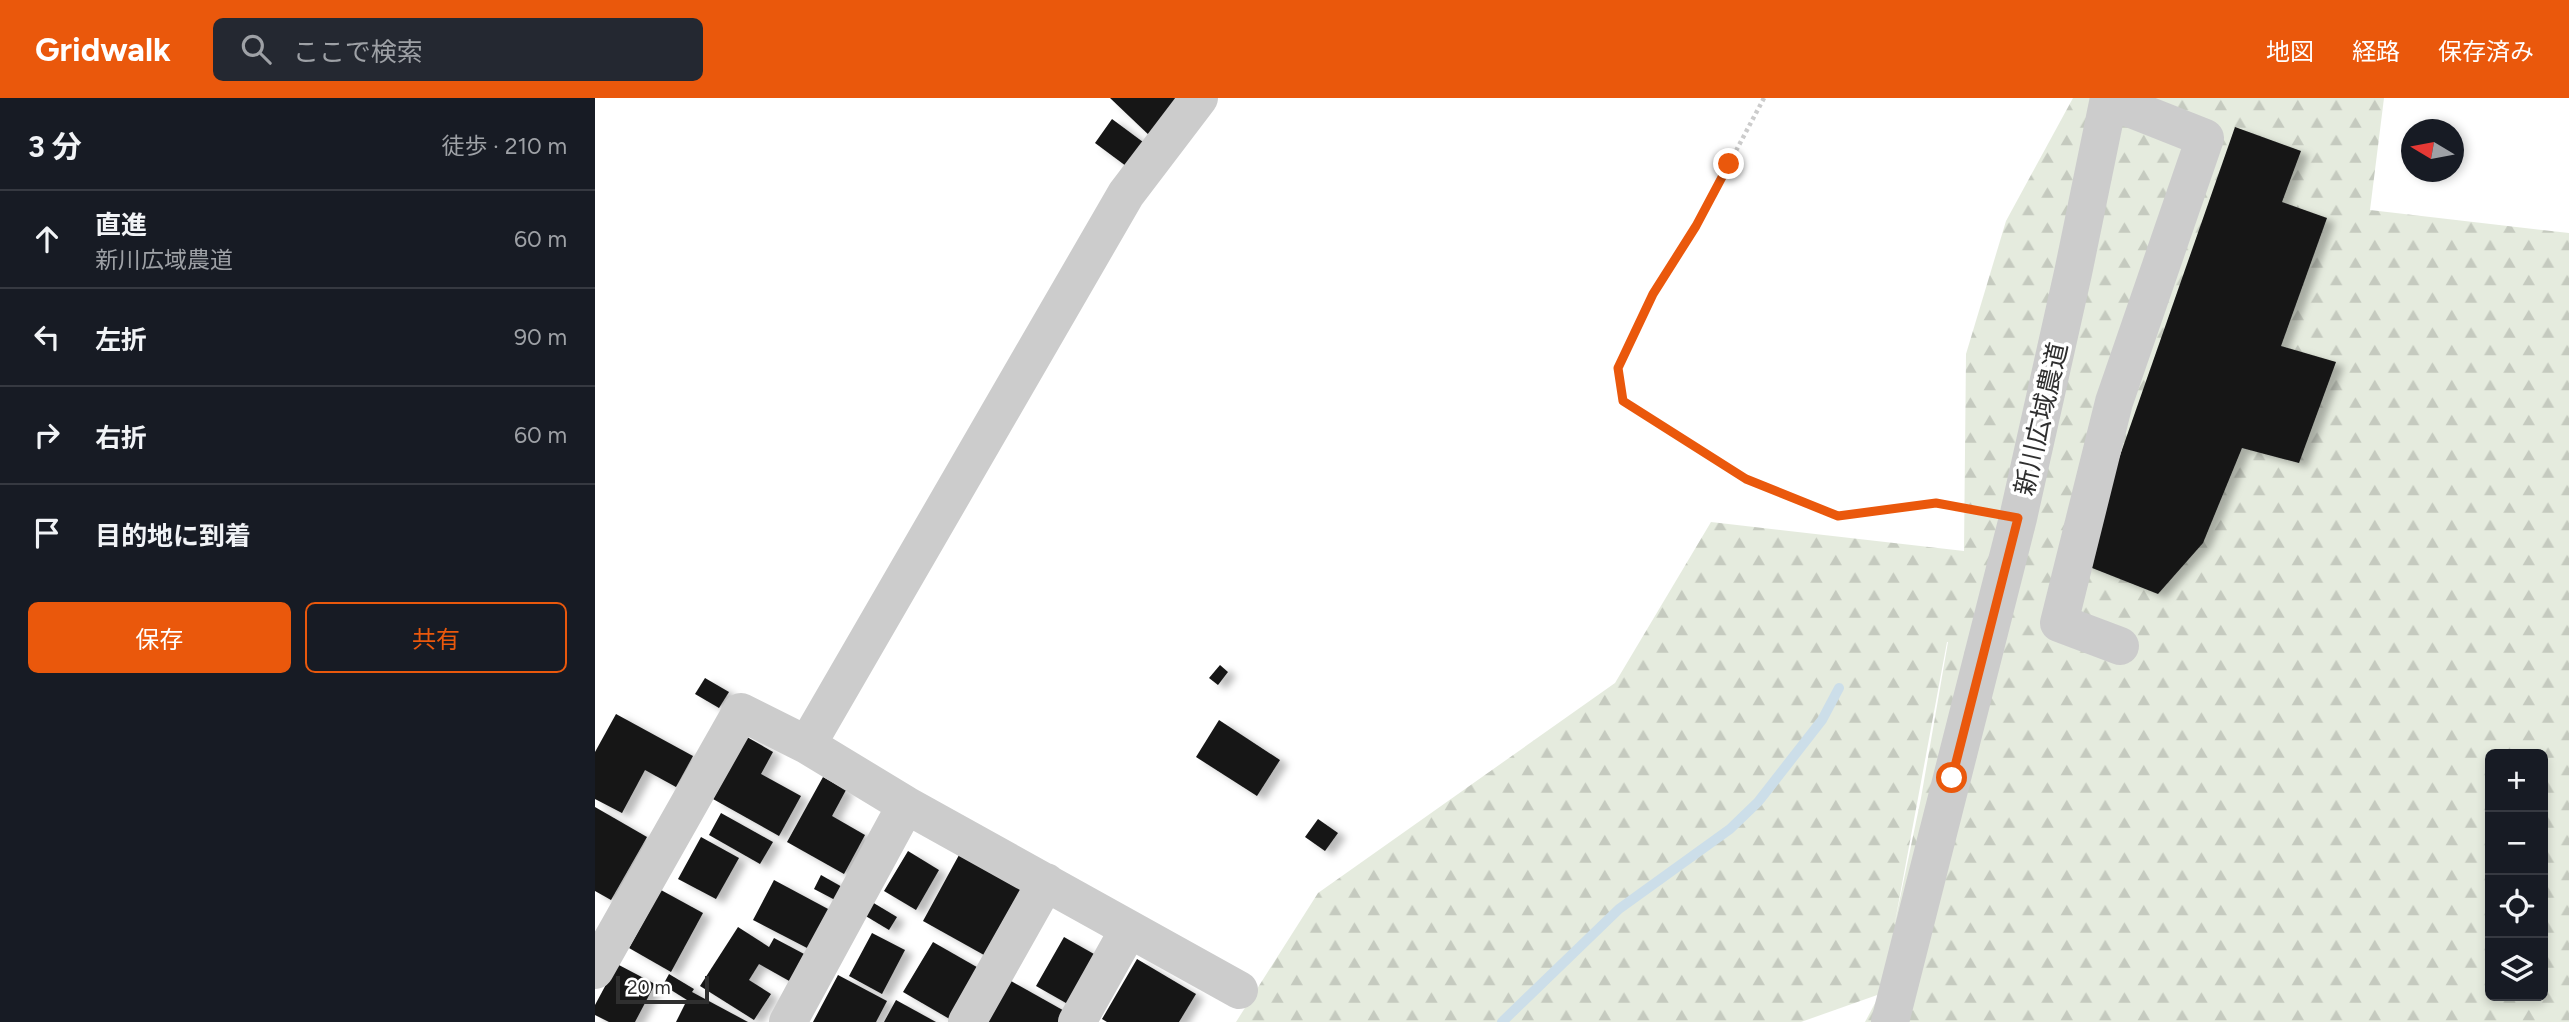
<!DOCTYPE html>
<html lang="ja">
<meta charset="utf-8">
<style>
body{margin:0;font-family:Figtree,"Noto Sans JP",sans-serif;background:#242831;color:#f1f3f6}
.controls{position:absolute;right:21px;bottom:21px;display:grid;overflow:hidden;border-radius:10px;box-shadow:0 4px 10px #0003}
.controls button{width:63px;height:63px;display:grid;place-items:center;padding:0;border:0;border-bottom:2px solid #363941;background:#171b24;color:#f1f3f6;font:35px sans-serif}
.compass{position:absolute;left:1806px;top:21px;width:63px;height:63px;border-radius:50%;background:#171b24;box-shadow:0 4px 10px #0003;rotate:280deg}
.scale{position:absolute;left:21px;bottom:18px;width:93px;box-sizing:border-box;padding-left:7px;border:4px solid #2f2f2f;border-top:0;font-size:19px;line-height:24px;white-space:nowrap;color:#2f2f2f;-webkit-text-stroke:5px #fff;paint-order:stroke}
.stop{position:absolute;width:21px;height:21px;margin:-16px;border:5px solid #ea580c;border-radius:50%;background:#fff}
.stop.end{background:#ea580c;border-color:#fff;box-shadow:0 2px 7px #0008}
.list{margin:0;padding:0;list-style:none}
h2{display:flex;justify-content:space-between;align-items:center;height:91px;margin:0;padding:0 28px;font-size:30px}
h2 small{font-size:23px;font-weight:400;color:#9ea1a6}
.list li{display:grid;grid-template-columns:46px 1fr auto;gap:21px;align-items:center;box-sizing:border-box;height:98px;padding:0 28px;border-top:2px solid #363941}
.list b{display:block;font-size:26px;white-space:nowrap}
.list p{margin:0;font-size:23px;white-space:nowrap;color:#9ea1a6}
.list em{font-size:23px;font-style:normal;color:#9ea1a6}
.actions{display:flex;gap:14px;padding:21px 28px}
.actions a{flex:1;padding:16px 0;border:2px solid #ea580c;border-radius:10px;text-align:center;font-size:24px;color:#ea580c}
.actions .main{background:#ea580c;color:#fff}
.icon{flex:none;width:38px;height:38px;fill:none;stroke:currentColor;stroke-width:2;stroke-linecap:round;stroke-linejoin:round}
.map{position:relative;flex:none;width:1974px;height:924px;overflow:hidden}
header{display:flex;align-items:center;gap:42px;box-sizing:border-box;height:98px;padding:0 35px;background:#ea580c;color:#fff}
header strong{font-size:33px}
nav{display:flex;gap:38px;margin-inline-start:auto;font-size:24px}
.search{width:490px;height:63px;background:#242831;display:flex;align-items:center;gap:18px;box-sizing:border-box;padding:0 24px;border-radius:10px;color:#9ea1a6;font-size:26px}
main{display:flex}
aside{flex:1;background:#171b24}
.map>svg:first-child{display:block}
.forest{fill:url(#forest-firs);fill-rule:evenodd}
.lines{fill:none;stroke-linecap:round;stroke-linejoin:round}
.stream{stroke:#ccdee9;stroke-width:10}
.building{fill:#161616;filter:url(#shadow)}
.path{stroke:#ccc;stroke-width:4.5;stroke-dasharray:3.5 3.5;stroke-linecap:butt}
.minor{stroke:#ccc;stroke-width:38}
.route{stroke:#ea580c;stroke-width:9}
.labels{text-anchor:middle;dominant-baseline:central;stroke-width:7;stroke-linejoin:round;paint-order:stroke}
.street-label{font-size:26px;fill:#2f2f2f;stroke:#fff}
</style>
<header>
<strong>Gridwalk</strong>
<div class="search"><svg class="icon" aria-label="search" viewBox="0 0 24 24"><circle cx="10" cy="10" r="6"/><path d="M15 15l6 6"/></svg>ここで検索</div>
<nav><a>地図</a><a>経路</a><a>保存済み</a></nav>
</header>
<main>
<aside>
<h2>3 分<small>徒歩 · 210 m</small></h2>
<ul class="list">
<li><svg class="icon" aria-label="ahead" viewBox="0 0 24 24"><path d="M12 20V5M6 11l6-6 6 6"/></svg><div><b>直進</b><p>新川広域農道</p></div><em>60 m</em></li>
<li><svg class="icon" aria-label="left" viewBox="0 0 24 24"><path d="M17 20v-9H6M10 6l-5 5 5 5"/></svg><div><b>左折</b></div><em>90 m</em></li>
<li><svg class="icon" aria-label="right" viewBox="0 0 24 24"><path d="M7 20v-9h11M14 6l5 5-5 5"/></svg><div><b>右折</b></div><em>60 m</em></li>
<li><svg class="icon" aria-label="arrive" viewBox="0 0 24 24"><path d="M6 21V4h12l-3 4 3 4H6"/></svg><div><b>目的地に到着</b></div></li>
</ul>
<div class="actions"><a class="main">保存</a><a>共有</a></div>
</aside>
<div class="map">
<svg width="1974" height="924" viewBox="0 0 1974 924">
<defs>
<pattern id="forest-firs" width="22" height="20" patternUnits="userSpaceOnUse" patternTransform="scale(1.75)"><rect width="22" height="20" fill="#e5ebde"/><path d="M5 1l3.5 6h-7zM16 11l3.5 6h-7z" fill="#c5cabf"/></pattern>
<filter id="shadow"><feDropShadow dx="8" dy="4.5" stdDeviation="3.5" flood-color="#0004"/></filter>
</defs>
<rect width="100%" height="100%" fill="#fff"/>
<path class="forest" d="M1478,0h311l-14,112 199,23v789h-704l15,-28 -79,28h-565l82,-129 297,-210 96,-161 253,29 2,-197 40,-133zM1353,544l-27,156 -26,124 52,-280zM1895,656h53v242h-53z"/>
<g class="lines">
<path class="stream" d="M907,924l117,-113 111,-80 28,-27 64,-82 17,-32"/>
</g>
<path class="building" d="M515,0h78l-37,39z
M517,21l31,23 -17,24 -31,-23z
M1640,29l66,24 -19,51 45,16 -46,128 55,16 -37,101 -57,-15 -39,95 -45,51 -76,-30z
M625,567l8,7 -10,13 -9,-7z
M110,580l24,14 -10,16 -24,-14z
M21,616l77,42 -17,31 -31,-17 -23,43 -27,-14v-47z
M624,622l61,40 -23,36 -61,-39z
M152,639l26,15 -12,22 40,22 -22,40 -66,-37z
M228,679l23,13 -14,26 33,19 -21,39 -57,-32z
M0,709l52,30 -36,63 -16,-9z
M126,715l52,29 -13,22 -51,-29z
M723,721l20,14 -13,18 -20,-14z
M106,739l38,21 -23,41 -38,-20z
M313,753l31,19 -23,40 -32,-19z
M364,757l62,35 -37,65 -61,-34z
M226,777l23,13 -7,13 -23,-12z
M179,782l56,30 -21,39 -56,-29z
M66,792l42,23 -32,59 -42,-24z
M277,804l25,15 -8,13 -25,-15z
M143,829l31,20 5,-9 32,17 -15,27 -32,-18 -10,16 22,14 -17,26 -54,-34z
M277,835l33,17 -23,44 -33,-18z
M469,839l37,21 -28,49 -37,-21z
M338,844l49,28 -29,51 -50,-29z
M542,861l59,35 -17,28h-72l-5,-3z
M22,866l38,20 -20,38h-26l-14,-7v-10z
M74,876l25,15 -2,3 56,30h-72l11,-22 -24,-15z
M243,877l49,26 -11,21h-63z
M416,883l57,32 -5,9h-75z
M301,902l40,22h-52z"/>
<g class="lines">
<path class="path" d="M1169,0l-68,128 -43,68 -35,74 5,33 123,78 92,37 98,-13 49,9"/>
<path class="minor" d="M1514,2l96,38 -91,264 -55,221 61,23
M212,647l319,-551 73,-96
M0,872l146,-258 66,33 99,60 333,185
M193,924l118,-217
M372,924l79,-140
M482,924l52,-93
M1295,924l128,-504 55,-245 36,-175"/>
</g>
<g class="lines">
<path class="route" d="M1134,66l-33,62 -43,68 -35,74 5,33 123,78 92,37 98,-13 82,15 -66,260"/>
</g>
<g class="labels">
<g class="street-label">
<text transform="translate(1446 321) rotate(-77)">新川広域農道</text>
</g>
</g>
</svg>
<div class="controls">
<button>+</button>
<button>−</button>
<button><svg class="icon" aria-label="locate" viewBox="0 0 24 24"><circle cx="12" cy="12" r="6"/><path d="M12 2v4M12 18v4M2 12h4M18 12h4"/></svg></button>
<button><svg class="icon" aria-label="layers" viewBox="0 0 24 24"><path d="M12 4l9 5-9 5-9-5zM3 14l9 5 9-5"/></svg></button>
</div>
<svg class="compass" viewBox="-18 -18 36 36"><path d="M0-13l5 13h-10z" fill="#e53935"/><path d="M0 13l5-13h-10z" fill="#9ea1a6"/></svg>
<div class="scale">20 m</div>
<div class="stop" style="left:1357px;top:680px"></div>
<div class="stop end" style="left:1134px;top:66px"></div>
</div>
</main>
